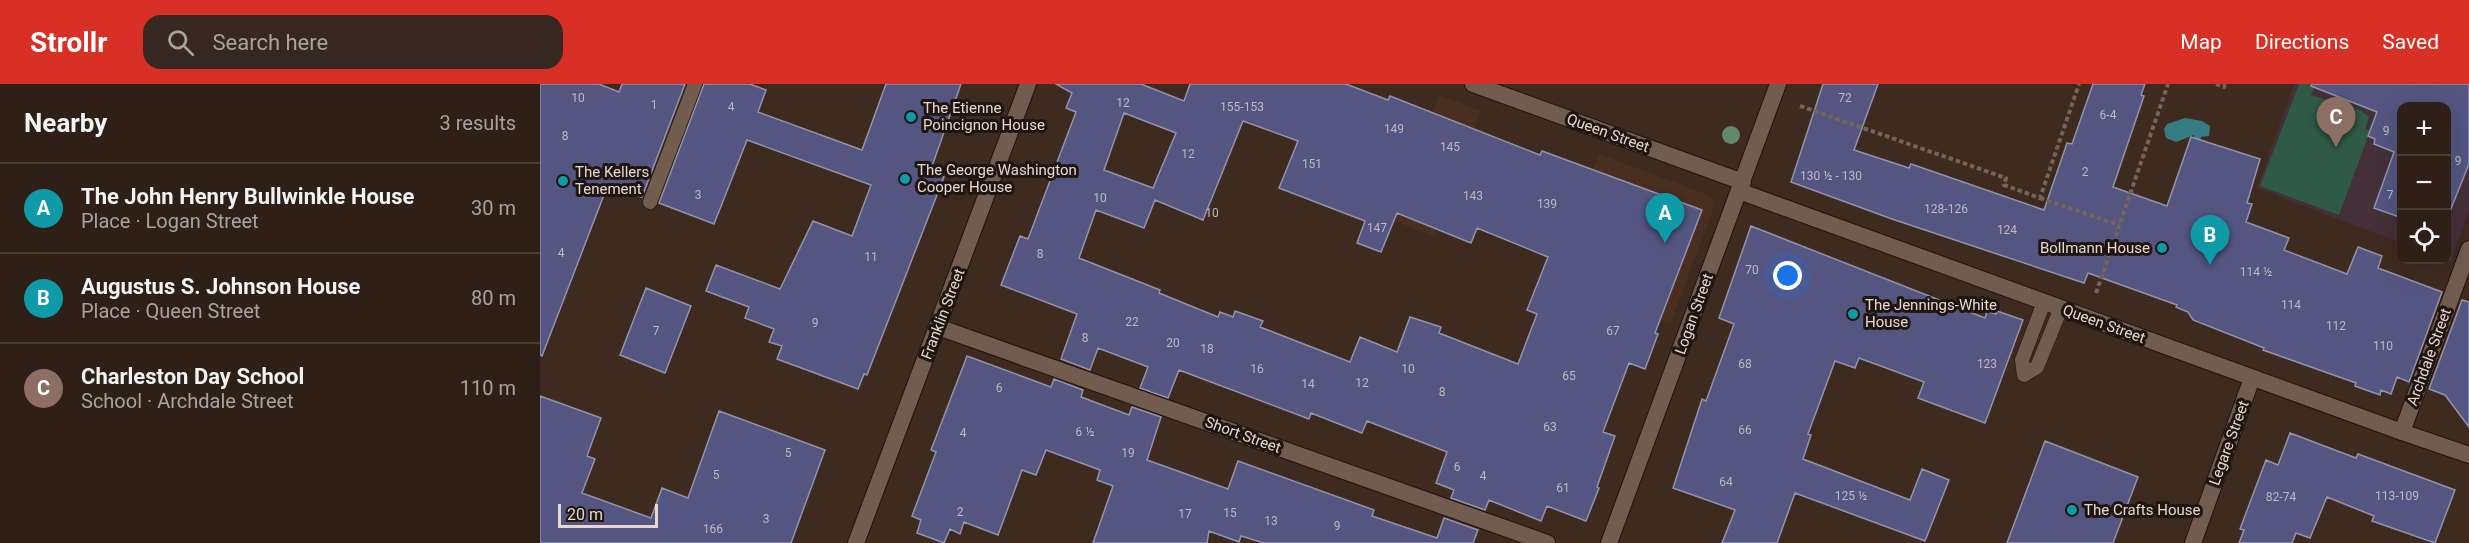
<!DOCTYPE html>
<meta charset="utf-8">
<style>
body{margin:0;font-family:Roboto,sans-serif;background:#362820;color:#f1f3f6}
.controls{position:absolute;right:18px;top:18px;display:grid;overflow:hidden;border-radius:12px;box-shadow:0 6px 24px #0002}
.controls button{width:54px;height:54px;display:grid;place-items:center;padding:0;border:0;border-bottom:2px solid #493e36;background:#2e2017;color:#f1f3f6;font:30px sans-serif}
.scale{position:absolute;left:18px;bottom:15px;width:100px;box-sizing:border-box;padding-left:6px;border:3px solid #e6d8d1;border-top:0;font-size:16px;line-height:21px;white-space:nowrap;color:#e6d8d1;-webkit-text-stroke:4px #1e1510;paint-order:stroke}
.you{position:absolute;left:1248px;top:192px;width:21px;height:21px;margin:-15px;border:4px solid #fff;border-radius:50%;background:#1a73e8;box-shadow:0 0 0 9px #1a73e833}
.badge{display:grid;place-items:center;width:39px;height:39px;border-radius:50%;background:#d93025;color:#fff;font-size:20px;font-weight:700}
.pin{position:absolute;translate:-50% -50px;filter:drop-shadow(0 2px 3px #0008)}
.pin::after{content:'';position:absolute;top:32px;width:21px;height:18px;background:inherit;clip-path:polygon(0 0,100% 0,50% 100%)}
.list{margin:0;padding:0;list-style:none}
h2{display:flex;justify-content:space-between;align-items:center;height:78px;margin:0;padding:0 24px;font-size:26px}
h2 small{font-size:20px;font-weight:400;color:#a7a3a1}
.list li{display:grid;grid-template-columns:39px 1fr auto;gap:18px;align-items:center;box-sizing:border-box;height:90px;padding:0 24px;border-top:2px solid #493e36}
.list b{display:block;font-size:22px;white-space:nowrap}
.list p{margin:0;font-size:20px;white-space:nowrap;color:#a7a3a1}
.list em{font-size:20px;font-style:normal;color:#a7a3a1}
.icon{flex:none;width:33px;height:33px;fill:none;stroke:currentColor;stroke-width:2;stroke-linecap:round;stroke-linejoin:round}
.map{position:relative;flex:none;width:1929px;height:459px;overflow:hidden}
header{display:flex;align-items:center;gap:36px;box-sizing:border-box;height:84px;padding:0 30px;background:#d93025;color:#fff}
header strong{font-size:28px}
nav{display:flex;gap:33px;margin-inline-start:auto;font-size:21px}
.search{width:420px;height:54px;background:#362820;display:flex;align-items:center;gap:15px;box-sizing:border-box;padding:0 21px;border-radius:18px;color:#a7a3a1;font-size:22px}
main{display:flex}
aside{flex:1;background:#2e2017}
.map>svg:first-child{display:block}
.built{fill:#4a2f21}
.education{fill:#433038}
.green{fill:#2f5a47}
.water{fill:#367c83}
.building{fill:#545580;stroke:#9294ac;stroke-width:1.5;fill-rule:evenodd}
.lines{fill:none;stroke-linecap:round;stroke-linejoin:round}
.service-casing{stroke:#241208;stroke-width:15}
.minor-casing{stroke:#241208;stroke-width:18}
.tertiary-casing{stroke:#241208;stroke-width:18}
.path{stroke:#76645b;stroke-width:4;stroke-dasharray:4.5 3;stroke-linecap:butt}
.service{stroke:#725b4f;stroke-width:14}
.minor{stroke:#725b4f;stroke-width:16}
.tertiary{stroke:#725b4f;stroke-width:16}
.tree{fill:#62896e}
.culture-dot{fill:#0f9aa8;stroke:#1e1510;stroke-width:2}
.labels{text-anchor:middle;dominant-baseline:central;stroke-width:6;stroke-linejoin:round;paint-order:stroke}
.number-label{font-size:12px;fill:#c2b7bd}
.poi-label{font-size:15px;fill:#e6d8d1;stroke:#1e1510;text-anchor:start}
.street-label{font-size:15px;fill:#e6d8d1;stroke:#1e1510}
</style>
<header>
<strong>Strollr</strong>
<div class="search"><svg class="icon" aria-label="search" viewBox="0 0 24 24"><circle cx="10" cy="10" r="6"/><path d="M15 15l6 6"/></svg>Search here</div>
<nav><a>Map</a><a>Directions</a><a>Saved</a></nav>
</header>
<main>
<aside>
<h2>Nearby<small>3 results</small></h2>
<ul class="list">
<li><span class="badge" style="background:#0f9aa8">A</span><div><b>The John Henry Bullwinkle House</b><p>Place · Logan Street</p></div><em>30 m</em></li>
<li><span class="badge" style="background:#0f9aa8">B</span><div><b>Augustus S. Johnson House</b><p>Place · Queen Street</p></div><em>80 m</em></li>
<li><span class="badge" style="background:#8d6e63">C</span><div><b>Charleston Day School</b><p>School · Archdale Street</p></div><em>110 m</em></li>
</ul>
</aside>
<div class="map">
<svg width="1929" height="459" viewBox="0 0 1929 459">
<rect width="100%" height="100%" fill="#3e2a1f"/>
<path class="built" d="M899,11l42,16 -47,125 -42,-16z
M1059,70l104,39 11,7 -1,9 -42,114 -121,-43z"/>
<path class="education" d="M1754,0h175v126l-18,52 -7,-2h2v-154h-44l-1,137 -144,-55z"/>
<path class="green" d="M1759,0h16l-4,11 49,15 9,7 -4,12 5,2 -31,84 -79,-29z"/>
<path class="water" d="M1645,34l17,3 8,5 -1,10 -8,1 -1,4 -5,-1 -1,-5 -18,7 -10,-4 -2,-9 3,-5z"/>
<path class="building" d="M0,0h59l20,8 3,-8h63l-43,113 -35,-10 -65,169 -2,-1z
M164,0h46l16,6 -8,22 104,38 24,-66h75l-31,88 14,5 -77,198 -3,-1 -6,15 -81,-30 5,-13 -13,-4 5,-13 -29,-11 4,-11 -43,-16 10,-26 64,24 33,-68 39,15 19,-51 -124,-45 -33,84 -55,-21z
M516,0h85l43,17 6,-17h156l42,16 2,-4 150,59 2,-4 160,59 -47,123 3,1 -13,35 -16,-6 -26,69 12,4 -18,51 2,1 -13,33 -39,-15 -6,15 -52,-21 -4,10 -34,-12 3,-8 -18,-7 11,-31 -80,-31 -5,12 -51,-20 -2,6 -130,-49 -11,28 -28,-10 8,-21 -50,-19 -8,22 -29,-11 16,-45 -76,-29 19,-49 8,3 48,-127 -10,-4 6,-15zM584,29l52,20 -23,55 -49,-18zM703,37l55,20 -19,47 86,33 -8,22 24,9 16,-39 74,30 6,-15 71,29 -21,53 10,4 -19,50 -79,-31 2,-6 -31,-10 -13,35 -37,-15 -10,25 -90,-35 3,-6 -28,-10 -2,6 -13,-5 -2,5 -59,-24 1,-3 -81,-32 17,-48 48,18 11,-28 48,20z
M1283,0h55l-24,66 55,18 2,-4 133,46 23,-67 5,1 21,-60h52l-4,11 3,1 -31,91 54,19 24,-69 69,22 -13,44 5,1 -6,18 43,16 -5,12 63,24 11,-27 24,9 -4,12 64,24 -33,90 -12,-5 -6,17 -10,-4 -1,5 -25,-9 1,-3 -93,-33 1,-2 -71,-28 -5,-8 -12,-5 1,-2 -89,-32 -4,10 -192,-64 -101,-37z
M1772,0h157v80l-23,57v-115h-44v112l-28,-10 20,-56 -20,-8 1,-5 -7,-3 9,-24 -66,-26z
M1211,142l234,92 2,-7 9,3 1,-3 26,9 -38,103 -67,-25 6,-16 -65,-24 -4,10 -20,-7 -27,73 3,1 -8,24 107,41 12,-31 27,11 -24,61 -130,-48 -18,50h-55l13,-33 -62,-22 29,-89 4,2 28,-77 -15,-6z
M106,204l45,18 -26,67 -45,-18z
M1922,216l7,2v125l-24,-32 -16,-6z
M427,272l84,31 3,-8 29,11 -2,7 48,18 3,-8 29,10 -14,43 81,29 10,-28 136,49 -2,6 65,22 7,-20 34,12 -5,13h-209l-23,-7 -2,6 -30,-11 -2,12h-114l20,-57 -16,-6 3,-10 -54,-20 -10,25 -14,-5 -24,65 -34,-13 -4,12 -10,-5 -6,14 -27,-10 4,-13 -9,-4 24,-64 -5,-2z
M0,312l61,22 -14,38 8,3 -13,34 69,25 11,-30 26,10 31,-87 106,39 -34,93h-251z
M1750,349l66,25 2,-4 97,36 -20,53 -63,-22 2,-5 -47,-19 -17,41 -14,-5 -4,10h-53l5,-13 -4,-1 26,-69 12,5z
M1505,357l93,36 -25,66h-106z"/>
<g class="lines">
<defs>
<path id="service" d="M110,118l45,-118
M1504,218l-22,58 2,15 13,-8 24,-59"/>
<path id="minor" d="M933,0l270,98
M1199,107l663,241 67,-183
M398,243l609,216
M316,459l172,-459
M1069,459l169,-459
M1653,459l59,-165"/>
<path id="tertiary" d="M1862,348l67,23"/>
</defs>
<use href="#service" class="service-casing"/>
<use href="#minor" class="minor-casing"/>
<use href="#tertiary" class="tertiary-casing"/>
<path class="path" d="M1676,0l8,3 1,-3
M1260,22l206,72 -2,7 36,13 39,-114
M1500,114l79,27
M1556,209l72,-209"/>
<use href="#service" class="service"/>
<use href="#minor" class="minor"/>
<use href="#tertiary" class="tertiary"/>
</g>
<circle class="tree" cx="1191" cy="51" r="9"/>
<g class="culture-dot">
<circle cx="371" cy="33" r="6"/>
<circle cx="365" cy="95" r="6"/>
<circle cx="23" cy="97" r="6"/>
<circle cx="1622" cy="164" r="6"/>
<circle cx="1313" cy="230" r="6"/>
<circle cx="1532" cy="426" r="6"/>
</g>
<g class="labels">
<g class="number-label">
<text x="38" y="14">10</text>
<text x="1305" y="14">72</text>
<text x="583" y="19">12</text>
<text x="114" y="21">1</text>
<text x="191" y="23">4</text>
<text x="702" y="23">155-153</text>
<text x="1568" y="31">6-4</text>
<text x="854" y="45">149</text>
<text x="1846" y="47">9</text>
<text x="25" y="52">8</text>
<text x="910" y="63">145</text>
<text x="648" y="70">12</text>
<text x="1918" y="77">9</text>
<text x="772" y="80">151</text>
<text x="1545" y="88">2</text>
<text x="1291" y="92">130 ½ - 130</text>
<text x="158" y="111">3</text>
<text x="1850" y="111">7</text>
<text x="933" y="112">143</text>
<text x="560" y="114">10</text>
<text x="1007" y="120">139</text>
<text x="1406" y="125">128-126</text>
<text x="672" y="129">10</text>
<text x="837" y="144">147</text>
<text x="1467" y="146">124</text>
<text x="21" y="169">4</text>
<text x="500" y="170">8</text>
<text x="331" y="173">11</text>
<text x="1212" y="186">70</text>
<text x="1716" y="188">114 ½</text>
<text x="1751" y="221">114</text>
<text x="592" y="238">22</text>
<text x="275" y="239">9</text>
<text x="1796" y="242">112</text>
<text x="116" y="247">7</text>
<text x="1073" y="247">67</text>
<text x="545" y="254">8</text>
<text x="633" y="259">20</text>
<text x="1843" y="262">110</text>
<text x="667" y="265">18</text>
<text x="1205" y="280">68</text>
<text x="1447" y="280">123</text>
<text x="717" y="285">16</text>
<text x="868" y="285">10</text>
<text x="1029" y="292">65</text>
<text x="822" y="299">12</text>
<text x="768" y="300">14</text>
<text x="459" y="304">6</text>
<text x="902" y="308">8</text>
<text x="1010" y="343">63</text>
<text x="1205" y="346">66</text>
<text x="545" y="348">6 ½</text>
<text x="423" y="349">4</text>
<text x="248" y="369">5</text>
<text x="588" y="369">19</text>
<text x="917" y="383">6</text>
<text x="176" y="391">5</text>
<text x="943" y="392">4</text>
<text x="1186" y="398">64</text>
<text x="1023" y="404">61</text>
<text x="1311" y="412">125 ½</text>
<text x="1857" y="412">113-109</text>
<text x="1741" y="413">82-74</text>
<text x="420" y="428">2</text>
<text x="690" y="429">15</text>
<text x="645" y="430">17</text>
<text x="226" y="435">3</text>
<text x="731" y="437">13</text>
<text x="797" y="442">9</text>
<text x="173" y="445">166</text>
</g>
<g class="poi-label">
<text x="383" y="24">The Etienne<tspan x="383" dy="17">Poincignon House</tspan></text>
<text x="377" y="86">The George Washington<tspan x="377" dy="17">Cooper House</tspan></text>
<text x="35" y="88">The Kellers<tspan x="35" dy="17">Tenement</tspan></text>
<text x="1610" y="164" text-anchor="end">Bollmann House</text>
<text x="1325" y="221">The Jennings-White<tspan x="1325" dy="17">House</tspan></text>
<text x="1544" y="426">The Crafts House</text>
</g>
<g class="street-label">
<text transform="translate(1068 49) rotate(20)">Queen Street</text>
<text transform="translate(403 230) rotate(-69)">Franklin Street</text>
<text transform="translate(1154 230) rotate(-70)">Logan Street</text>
<text transform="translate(1564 240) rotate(20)">Queen Street</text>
<text transform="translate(1889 273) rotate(-70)">Archdale Street</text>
<text transform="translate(703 351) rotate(20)">Short Street</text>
<text transform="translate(1689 359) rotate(-70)">Legare Street</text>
</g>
</g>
</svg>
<div class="controls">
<button>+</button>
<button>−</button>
<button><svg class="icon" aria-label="locate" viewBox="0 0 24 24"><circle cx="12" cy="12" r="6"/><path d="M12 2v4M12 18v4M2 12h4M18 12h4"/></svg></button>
</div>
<div class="scale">20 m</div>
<div class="you"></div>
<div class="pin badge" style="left:1125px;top:159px;background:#0f9aa8">A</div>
<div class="pin badge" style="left:1670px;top:181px;background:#0f9aa8">B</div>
<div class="pin badge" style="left:1796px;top:63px;background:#8d6e63">C</div>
</div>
</main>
